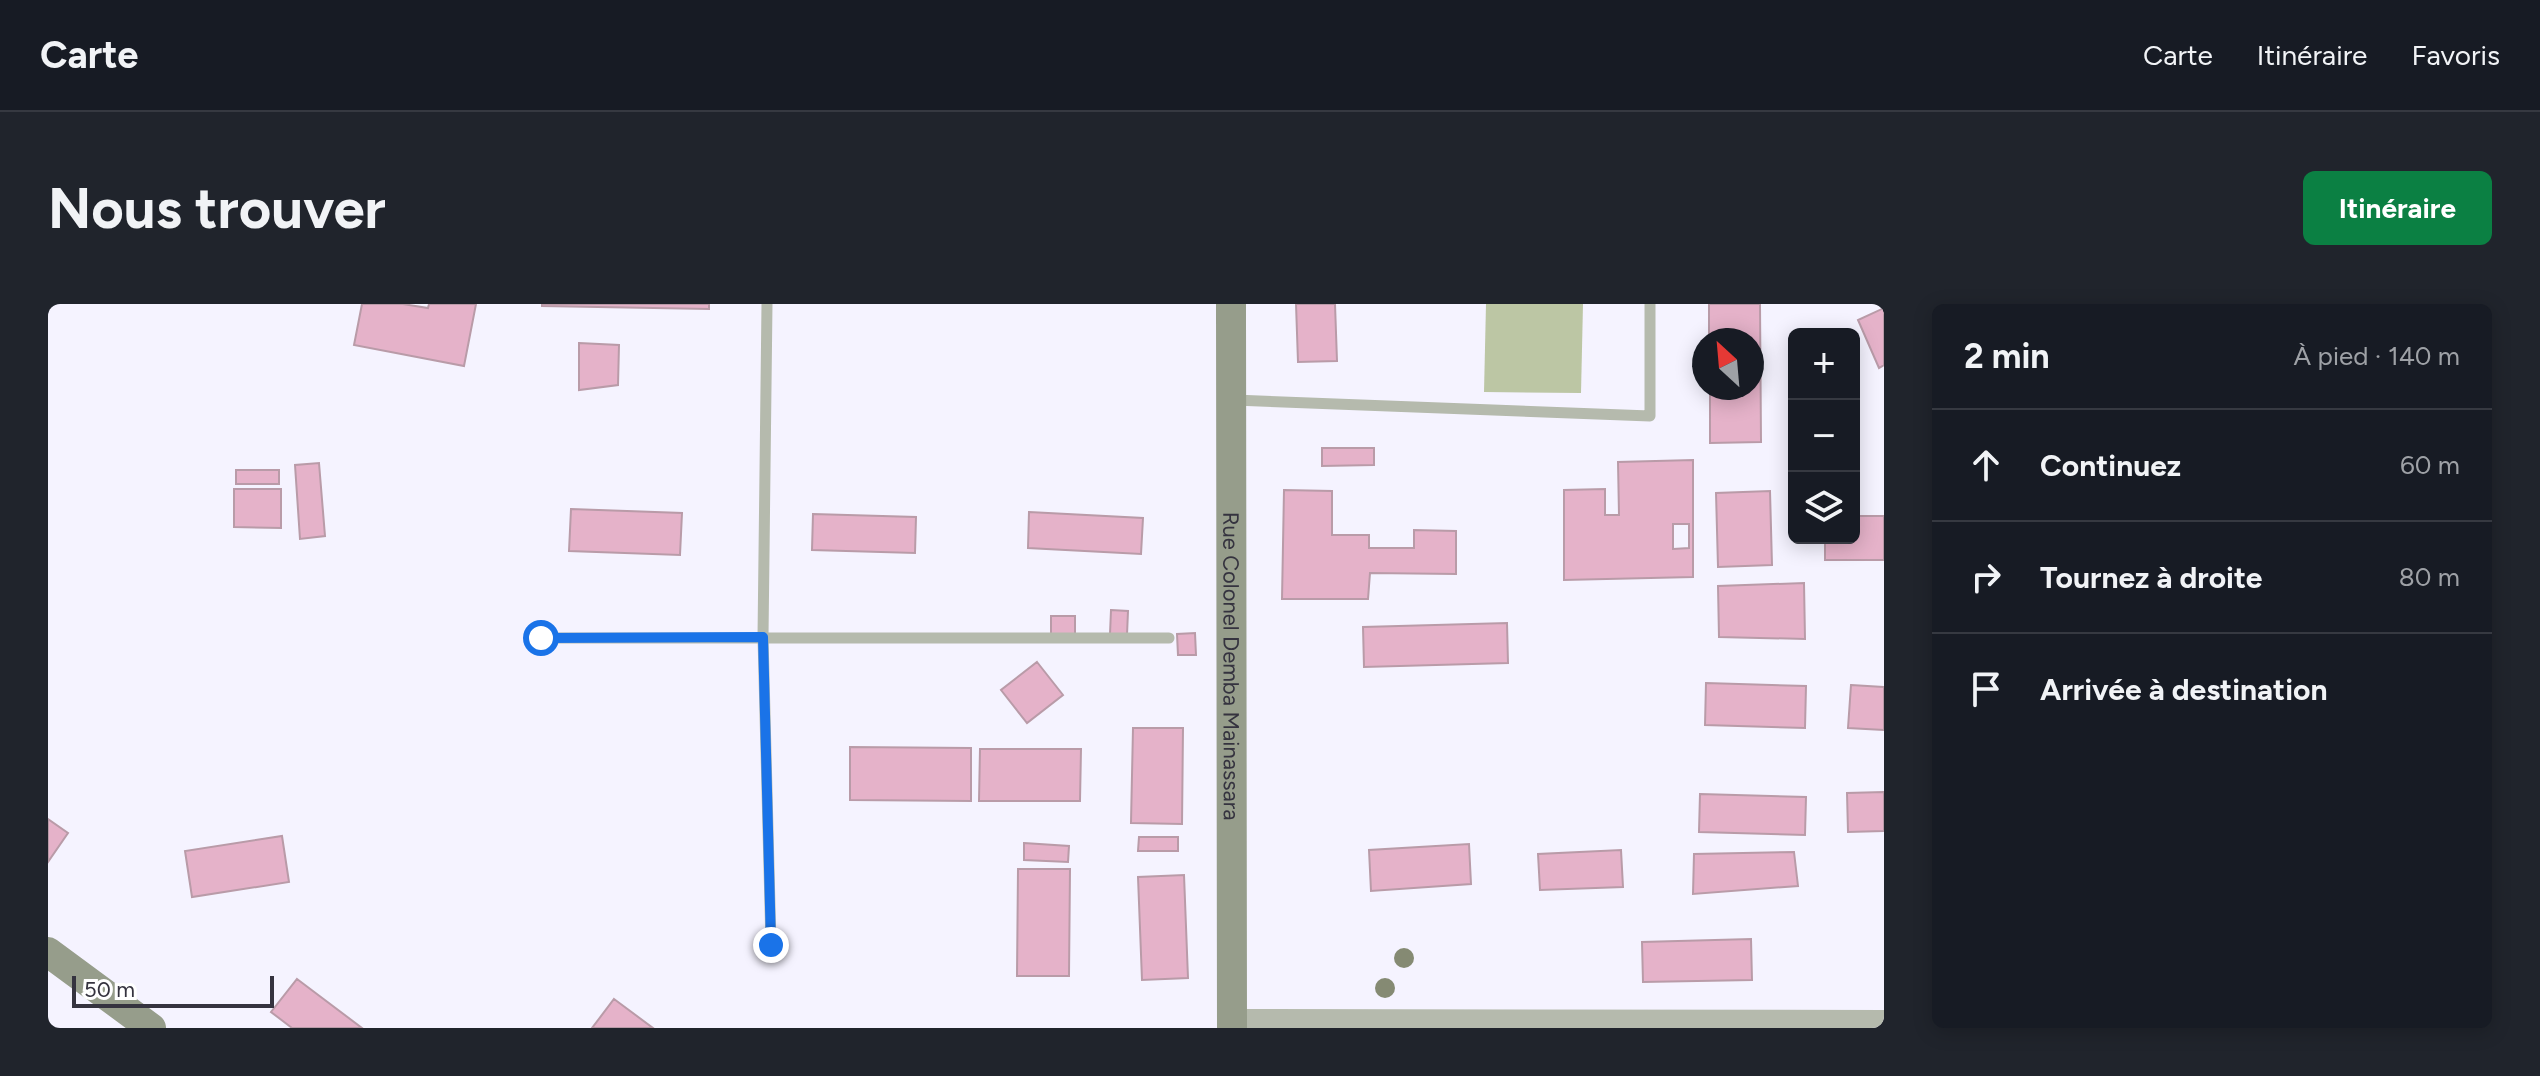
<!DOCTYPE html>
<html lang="fr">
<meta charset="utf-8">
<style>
body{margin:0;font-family:Figtree,sans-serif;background:#20242c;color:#f1f3f6}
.controls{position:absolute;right:24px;top:24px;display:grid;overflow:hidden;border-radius:12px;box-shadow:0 4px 20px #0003}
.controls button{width:72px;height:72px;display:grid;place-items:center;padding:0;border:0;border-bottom:2px solid #363941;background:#171b24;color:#f1f3f6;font:40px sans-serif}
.compass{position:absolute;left:1644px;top:24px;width:72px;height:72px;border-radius:50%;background:#171b24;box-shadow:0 4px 20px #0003;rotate:334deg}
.scale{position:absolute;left:24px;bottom:20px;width:202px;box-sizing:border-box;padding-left:8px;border:4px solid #35333f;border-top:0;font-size:22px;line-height:28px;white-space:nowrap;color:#35333f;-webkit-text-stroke:6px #fff;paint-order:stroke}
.stop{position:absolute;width:24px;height:24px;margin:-18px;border:6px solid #1a73e8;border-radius:50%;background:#fff}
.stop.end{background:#1a73e8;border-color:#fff;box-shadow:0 2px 8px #0008}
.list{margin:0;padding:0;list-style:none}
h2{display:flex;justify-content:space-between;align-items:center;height:104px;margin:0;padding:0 32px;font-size:34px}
h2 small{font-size:26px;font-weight:400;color:#9ea1a6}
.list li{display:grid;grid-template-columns:52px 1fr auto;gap:24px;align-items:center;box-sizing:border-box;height:112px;padding:0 32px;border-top:2px solid #363941}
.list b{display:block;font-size:30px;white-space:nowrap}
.list em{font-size:26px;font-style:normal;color:#9ea1a6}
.icon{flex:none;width:44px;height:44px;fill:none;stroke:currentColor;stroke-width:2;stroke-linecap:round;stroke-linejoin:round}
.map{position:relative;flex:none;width:1836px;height:724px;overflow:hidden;border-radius:12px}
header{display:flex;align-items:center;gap:48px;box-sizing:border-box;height:112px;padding:0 40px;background:#171b24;border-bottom:2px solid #363941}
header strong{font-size:38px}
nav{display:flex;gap:44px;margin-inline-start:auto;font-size:28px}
.intro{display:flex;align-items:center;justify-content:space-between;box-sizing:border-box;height:192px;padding:0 48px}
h1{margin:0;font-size:56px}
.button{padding:20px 36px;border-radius:12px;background:#0b8043;color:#fff;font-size:28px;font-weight:700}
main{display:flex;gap:48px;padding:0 48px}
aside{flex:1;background:#171b24;border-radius:12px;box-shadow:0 4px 20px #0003}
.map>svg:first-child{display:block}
.green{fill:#bcc6a4}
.building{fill:#e5b2c9;stroke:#b99ba8;stroke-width:2;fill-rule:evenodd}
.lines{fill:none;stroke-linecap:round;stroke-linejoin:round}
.lane{stroke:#b5baad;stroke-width:11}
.street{stroke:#b5baad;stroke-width:22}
.secondary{stroke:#969d8b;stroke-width:30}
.tree{fill:#858a73}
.route{stroke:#1a73e8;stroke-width:10}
.labels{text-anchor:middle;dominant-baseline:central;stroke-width:6;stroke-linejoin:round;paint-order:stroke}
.street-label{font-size:22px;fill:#35333f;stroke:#fff}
</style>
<header>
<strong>Carte</strong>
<nav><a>Carte</a><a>Itinéraire</a><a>Favoris</a></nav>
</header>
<div class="intro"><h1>Nous trouver</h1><a class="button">Itinéraire</a></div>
<main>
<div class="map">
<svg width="1836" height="724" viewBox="0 0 1836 724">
<rect width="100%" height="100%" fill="#f5f3ff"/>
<path class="green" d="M1438,0h97l-2,89 -97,-1z"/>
<path class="building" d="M314,0h41l25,4 1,-4h47l-12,62 -110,-21z
M494,0h167v5l-167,-3z
M1248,0h39l2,57 -39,1z
M1661,0h51l1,138 -51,1v-55h42v-48h-43z
M1836,4v57l-5,3 -21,-48z
M531,39l40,2 -1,40 -39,5z
M1274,144h52v17l-52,1z
M1645,156v117l-129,3v-90l41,-1v26h14l-1,-53zM1625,220h16v24l-16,1z
M271,159l6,73 -25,3 -5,-74z
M188,166h43v14h-43z
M186,185h47v39l-47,-1z
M1236,186l48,1v44h37v13h45v-18l42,1v43l-86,-1 -2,26h-86z
M1722,187l2,74 -54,2 -2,-74z
M523,205l111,4 -2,42 -111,-4z
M981,208l114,6 -2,36 -113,-6z
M765,210l103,3 -1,36 -103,-3z
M1806,212h30v44h-59v-22h29z
M1756,279l1,56 -86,-2 -1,-51z
M1063,306l17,1 -1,24 -17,-1z
M1003,312h24v18h-24z
M1459,319l1,40 -144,4 -1,-40z
M1147,329l1,22h-18l-1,-21z
M989,358l26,33 -36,28 -26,-33z
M1658,379l100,3 -1,42 -100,-3z
M1803,381l33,2v43l-36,-2z
M1085,424h50l-1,96 -51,-1z
M802,443l121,1v53l-121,-1z
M932,445h101l-1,52h-101z
M1836,488v39l-36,1 -1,-39z
M1652,490l106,3 -1,38 -106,-3z
M0,515l20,14 -20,29z
M234,532l7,46 -97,15 -7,-46z
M1091,533h39v14h-40z
M976,539l45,3 -1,16 -44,-2z
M1421,540l2,40 -100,7 -2,-41z
M1573,546l2,37 -83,3 -2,-36z
M1746,548l4,34 -105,8 1,-40z
M970,565h52l-1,107h-52z
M1136,571l4,103 -46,2 -4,-103z
M1703,635l1,41 -109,2 -1,-40z
M249,675l65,49h-70l-21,-16z
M566,695l39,29h-61z"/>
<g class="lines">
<path class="lane" d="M719,0l-4,333 8,308
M1186,96l416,16v-112
M493,334h628"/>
<path class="street" d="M1184,716l652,1"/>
<g class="secondary">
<path id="s1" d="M1183,0l1,724"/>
<path d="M0,648l103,76"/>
</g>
</g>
<g class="tree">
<circle cx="1356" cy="654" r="10"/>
<circle cx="1337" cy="684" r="10"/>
</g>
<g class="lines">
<path class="route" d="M493,334l222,-1 8,308"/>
</g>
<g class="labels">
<g class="street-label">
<text stroke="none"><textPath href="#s1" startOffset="362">Rue Colonel Demba Mainassara</textPath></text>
</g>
</g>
</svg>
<div class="controls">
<button>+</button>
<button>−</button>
<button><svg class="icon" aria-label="layers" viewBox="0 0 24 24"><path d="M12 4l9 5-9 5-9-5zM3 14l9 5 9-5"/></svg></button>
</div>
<svg class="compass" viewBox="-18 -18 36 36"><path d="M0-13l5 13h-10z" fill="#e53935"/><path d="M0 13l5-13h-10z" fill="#9ea1a6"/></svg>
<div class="scale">50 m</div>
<div class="stop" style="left:493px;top:334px"></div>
<div class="stop end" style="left:723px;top:641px"></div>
</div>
<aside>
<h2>2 min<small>À pied · 140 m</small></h2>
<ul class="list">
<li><svg class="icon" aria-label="ahead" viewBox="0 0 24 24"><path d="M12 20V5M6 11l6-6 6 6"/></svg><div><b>Continuez</b></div><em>60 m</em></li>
<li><svg class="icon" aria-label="right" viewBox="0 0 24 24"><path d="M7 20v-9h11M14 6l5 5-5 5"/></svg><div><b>Tournez à droite</b></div><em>80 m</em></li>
<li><svg class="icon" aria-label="arrive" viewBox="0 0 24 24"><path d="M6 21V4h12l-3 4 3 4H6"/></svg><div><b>Arrivée à destination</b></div></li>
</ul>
</aside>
</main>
